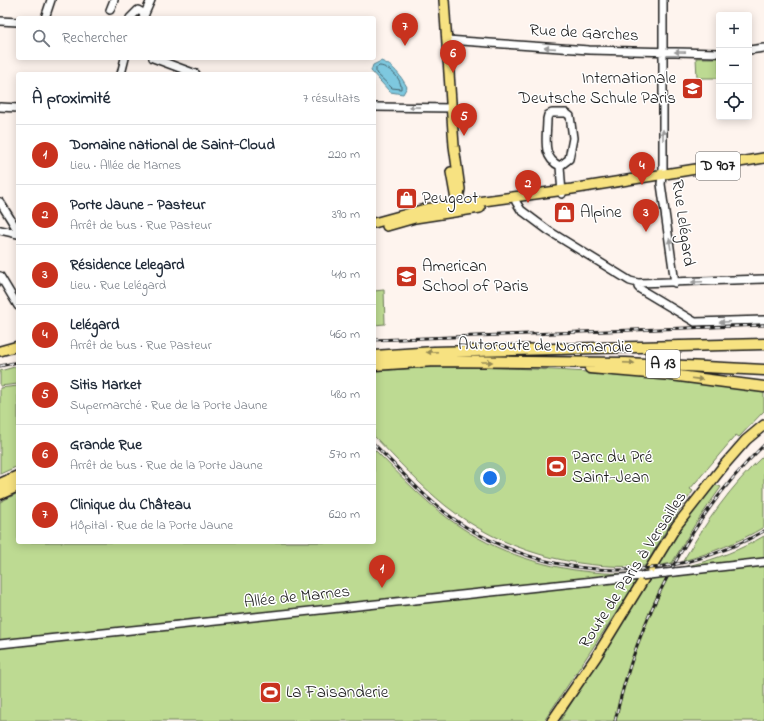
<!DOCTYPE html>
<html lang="fr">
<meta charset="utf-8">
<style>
body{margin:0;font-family:"Indie Flower",sans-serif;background:#f2f2f3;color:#1f2937}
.controls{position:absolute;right:12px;top:12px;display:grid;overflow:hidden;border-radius:4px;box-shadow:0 2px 10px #0003}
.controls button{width:36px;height:36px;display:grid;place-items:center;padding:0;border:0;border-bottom:1px solid #e0e1e3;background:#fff;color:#1f2937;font:20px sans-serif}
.you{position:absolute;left:490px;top:478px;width:14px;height:14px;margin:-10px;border:3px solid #fff;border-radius:50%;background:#1a73e8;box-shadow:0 0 0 6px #1a73e833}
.badge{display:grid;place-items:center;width:26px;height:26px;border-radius:50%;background:#c8321e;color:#fff;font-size:13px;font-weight:700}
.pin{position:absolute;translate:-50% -33px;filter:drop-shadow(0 1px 2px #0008)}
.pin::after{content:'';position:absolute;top:21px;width:14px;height:12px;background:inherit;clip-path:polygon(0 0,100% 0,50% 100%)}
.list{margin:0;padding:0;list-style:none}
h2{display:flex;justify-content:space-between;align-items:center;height:52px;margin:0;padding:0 16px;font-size:17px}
h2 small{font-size:13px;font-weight:400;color:#747a83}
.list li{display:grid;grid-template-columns:26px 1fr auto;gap:12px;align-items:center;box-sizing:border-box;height:60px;padding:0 16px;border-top:1px solid #e0e1e3}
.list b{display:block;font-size:15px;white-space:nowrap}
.list p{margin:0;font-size:13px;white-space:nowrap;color:#747a83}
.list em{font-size:13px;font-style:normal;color:#747a83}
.icon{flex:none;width:22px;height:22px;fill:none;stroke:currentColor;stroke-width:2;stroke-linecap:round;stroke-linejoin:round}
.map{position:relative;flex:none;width:764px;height:721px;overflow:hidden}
.search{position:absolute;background:#fff;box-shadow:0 2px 10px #0003;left:16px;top:16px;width:360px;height:44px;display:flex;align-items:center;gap:10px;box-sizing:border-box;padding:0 14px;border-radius:4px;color:#747a83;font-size:15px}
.panel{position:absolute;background:#fff;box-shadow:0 2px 10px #0003;left:16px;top:72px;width:360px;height:472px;border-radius:4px}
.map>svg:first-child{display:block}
.green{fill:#bdda92;stroke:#6c7b57}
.water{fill:#7ec8df;stroke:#578391}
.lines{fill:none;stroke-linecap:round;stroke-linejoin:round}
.shore{stroke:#43616a;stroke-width:1}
.minor-casing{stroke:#1c1c1c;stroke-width:10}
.major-casing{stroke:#1c1c1c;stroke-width:12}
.highway-casing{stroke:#1c1c1c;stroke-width:13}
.minor{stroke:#fff;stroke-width:7}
.major{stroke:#f7e281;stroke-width:9}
.highway{stroke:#f7e281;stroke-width:10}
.rail-casing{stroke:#1c1c1c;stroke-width:3}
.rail{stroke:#fff;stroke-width:1.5;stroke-dasharray:4.5;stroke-linecap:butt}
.minor-bridge-casing{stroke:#1c1c1c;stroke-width:10;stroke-linecap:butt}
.minor-bridge{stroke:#fff;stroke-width:7}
.oneway{fill:#999}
.oneway2{fill:#948954}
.labels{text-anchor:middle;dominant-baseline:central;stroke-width:3;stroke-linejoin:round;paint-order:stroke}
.shield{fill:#fff;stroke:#606060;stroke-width:1}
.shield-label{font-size:16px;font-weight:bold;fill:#1c1c1c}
.street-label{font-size:17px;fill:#1c1c1c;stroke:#fff}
.poi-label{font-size:17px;fill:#1c1c1c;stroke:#fff;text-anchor:start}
</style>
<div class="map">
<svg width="764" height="721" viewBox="0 0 764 721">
<rect width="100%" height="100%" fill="#fef4ee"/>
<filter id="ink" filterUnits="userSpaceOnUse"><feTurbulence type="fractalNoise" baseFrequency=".025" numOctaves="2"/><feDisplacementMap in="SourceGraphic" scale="8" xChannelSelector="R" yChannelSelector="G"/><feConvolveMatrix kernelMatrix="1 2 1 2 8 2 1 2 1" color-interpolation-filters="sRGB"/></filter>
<g filter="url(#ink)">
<path class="green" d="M696,58h23v20h-22z
M384,290l1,34 -11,1v-34z
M18,366v18l-18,2v-15z
M438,367c109,0 218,8 326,24v20l-25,26 -3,-2 -46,54 3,2 -22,31 -26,44c-72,4 -142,-15 -199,-60 -26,-21 -49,-46 -72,-70v-65z
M18,386v80l-18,8v-86z
M374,449c28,28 55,58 88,79 87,57 212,61 302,8v185h-204l74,-118 -12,1 -78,117h-544v-219l18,-9v49h356z
M764,455v72c-25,15 -53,26 -81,34 23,-39 48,-75 81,-106z
M716,485l5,2 -27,39 -22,37 -16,3c17,-29 33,-59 60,-81z"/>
<path class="water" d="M381,61c13,5 19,14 26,26l-4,7 -13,-2 -19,-21 2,-6z"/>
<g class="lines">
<path class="shore" d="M380,66c10,1 22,13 21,23l-9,-1 -16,-15v-5z"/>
<defs>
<path id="minor" d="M663,0v169l-2,15 14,99
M110,10l4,-10
M45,18l6,-18
M130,18l8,-8 7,4
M143,18l8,-18
M0,21l18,1
M447,40l142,10 130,3
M749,50l15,-2
M153,58l43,16
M121,74l4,-16
M0,107l18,1
M374,107l79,1
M552,113h14l4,3 3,22 -4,21 -9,7c-19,-8 -13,-29 -13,-47l1,-4z
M560,166l2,28
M0,202l18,29
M516,202l5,8 28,21 81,50 8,2 126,-4
M0,230l18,4
M0,276l18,30
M638,283v4l2,2 55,33 69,-2
M675,572l89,-10
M649,575l17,-2
M0,644l641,-68"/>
<path id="major" d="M444,0l10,146 6,43 -3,15
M451,172l5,28
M374,223l51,-14 147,-20 192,-31
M387,226l28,-8 65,-10
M0,351l18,-5
M552,721l44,-64 81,-132 48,-61 21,-24 18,-15"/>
<path id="highway" d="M374,356l60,-4 330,-8
M374,365l60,-4 192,2 138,7
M590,368l81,7 93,12
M0,484l18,-8
M0,494l18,-8"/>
</defs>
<use href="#minor" class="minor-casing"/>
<use href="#major" class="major-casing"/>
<use href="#highway" class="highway-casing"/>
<use href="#minor" class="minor"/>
<use href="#major" class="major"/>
<use href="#highway" class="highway"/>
<defs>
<path id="rail" d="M374,340l390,-15
M0,366l18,-4
M374,444c29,29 57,62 92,83 92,56 205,57 298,4
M615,721c22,-100 74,-204 149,-276"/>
</defs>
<use href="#rail" class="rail-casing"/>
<use href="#rail" class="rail"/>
<defs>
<path id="minor-bridge" d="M666,573l9,-1
M641,576l8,-1"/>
</defs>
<use href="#minor-bridge" class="minor-bridge-casing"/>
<use href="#minor-bridge" class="minor-bridge"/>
</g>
<defs><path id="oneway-solid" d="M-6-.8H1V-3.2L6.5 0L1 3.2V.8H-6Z"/></defs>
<g class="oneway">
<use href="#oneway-solid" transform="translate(550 48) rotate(-176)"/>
<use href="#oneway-solid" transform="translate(680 52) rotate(-179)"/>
<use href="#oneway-solid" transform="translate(414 107) rotate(-179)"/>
<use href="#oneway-solid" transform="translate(663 135) rotate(-90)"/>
<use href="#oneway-solid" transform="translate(670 244) rotate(-99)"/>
<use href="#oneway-solid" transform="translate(697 282) rotate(178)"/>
<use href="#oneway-solid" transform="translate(725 322) rotate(178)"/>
</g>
<g class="oneway2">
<use href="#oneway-solid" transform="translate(432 352) rotate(178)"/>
<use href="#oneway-solid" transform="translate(487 362)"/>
<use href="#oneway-solid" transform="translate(629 363) rotate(2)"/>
<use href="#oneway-solid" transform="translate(697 379) rotate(7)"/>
</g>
</g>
<defs>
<symbol id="school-square" viewBox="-11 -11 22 22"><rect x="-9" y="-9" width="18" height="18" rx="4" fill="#c8321e" stroke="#fff"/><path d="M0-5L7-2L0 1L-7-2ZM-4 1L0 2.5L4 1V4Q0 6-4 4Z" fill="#fff"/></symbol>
<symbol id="shop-square" viewBox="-11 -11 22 22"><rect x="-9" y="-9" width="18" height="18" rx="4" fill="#c8321e" stroke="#fff"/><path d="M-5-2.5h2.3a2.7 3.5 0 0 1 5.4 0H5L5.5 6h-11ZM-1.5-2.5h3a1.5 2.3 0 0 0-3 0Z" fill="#fff"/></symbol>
<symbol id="stadium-square" viewBox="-11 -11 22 22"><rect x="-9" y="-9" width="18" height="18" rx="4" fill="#c8321e" stroke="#fff"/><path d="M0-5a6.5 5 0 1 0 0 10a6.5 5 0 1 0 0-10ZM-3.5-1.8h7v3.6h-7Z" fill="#fff"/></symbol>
</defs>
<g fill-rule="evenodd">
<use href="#school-square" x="680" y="76" width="25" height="25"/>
<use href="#shop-square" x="394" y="186" width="25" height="25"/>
<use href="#shop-square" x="552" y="200" width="25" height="25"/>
<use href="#school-square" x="394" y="264" width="25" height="25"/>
<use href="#stadium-square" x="544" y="454" width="25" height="25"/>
<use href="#stadium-square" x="258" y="680" width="25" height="25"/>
</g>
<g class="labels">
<g class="shield">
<rect x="696" y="152" width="44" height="28" rx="3"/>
<rect x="646" y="350" width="34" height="28" rx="3"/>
</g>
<g class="shield-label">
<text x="718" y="166">D 907</text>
<text x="663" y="364">A 13</text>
</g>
<g class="street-label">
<text transform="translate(584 33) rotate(3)">Rue de Garches</text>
<text transform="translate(683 223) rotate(82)">Rue Lelégard</text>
<text transform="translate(545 346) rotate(1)">Autoroute de Normandie</text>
<text transform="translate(633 570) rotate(-57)">Route de Paris à Versailles</text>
<text transform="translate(297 597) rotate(-6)">Allée de Marnes</text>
</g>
<g class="poi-label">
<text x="676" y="78" text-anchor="end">Internationale<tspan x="676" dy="20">Deutsche Schule Paris</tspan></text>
<text x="422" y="198">Peugeot</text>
<text x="580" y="212">Alpine</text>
<text x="422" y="266">American<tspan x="422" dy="20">School of Paris</tspan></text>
<text x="572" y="457">Parc du Pré<tspan x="572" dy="20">Saint-Jean</tspan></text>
<text x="286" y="692">La Faisanderie</text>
</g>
</g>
</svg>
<div class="controls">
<button>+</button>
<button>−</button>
<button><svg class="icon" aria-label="locate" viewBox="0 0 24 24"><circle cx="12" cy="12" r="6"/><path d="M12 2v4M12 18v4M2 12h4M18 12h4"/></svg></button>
</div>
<div class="you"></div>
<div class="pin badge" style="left:382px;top:588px">1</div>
<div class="pin badge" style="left:528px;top:203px">2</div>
<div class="pin badge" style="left:646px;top:232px">3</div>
<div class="pin badge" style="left:642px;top:185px">4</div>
<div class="pin badge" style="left:464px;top:136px">5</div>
<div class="pin badge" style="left:453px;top:73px">6</div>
<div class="pin badge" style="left:405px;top:46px">7</div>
<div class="search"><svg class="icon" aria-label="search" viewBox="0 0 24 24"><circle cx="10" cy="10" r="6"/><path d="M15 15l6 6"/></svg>Rechercher</div>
<section class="panel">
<h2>À proximité<small>7 résultats</small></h2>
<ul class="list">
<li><span class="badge">1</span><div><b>Domaine national de Saint-Cloud</b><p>Lieu · Allée de Marnes</p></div><em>220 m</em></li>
<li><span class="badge">2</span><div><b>Porte Jaune - Pasteur</b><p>Arrêt de bus · Rue Pasteur</p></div><em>390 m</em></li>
<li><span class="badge">3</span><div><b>Résidence Lelegard</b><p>Lieu · Rue Lelégard</p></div><em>410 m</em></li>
<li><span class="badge">4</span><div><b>Lelégard</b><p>Arrêt de bus · Rue Pasteur</p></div><em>460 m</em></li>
<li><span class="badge">5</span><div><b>Sitis Market</b><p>Supermarché · Rue de la Porte Jaune</p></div><em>480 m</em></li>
<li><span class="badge">6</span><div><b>Grande Rue</b><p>Arrêt de bus · Rue de la Porte Jaune</p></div><em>570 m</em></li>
<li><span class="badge">7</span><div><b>Clinique du Château</b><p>Hôpital · Rue de la Porte Jaune</p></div><em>620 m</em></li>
</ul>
</section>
</div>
